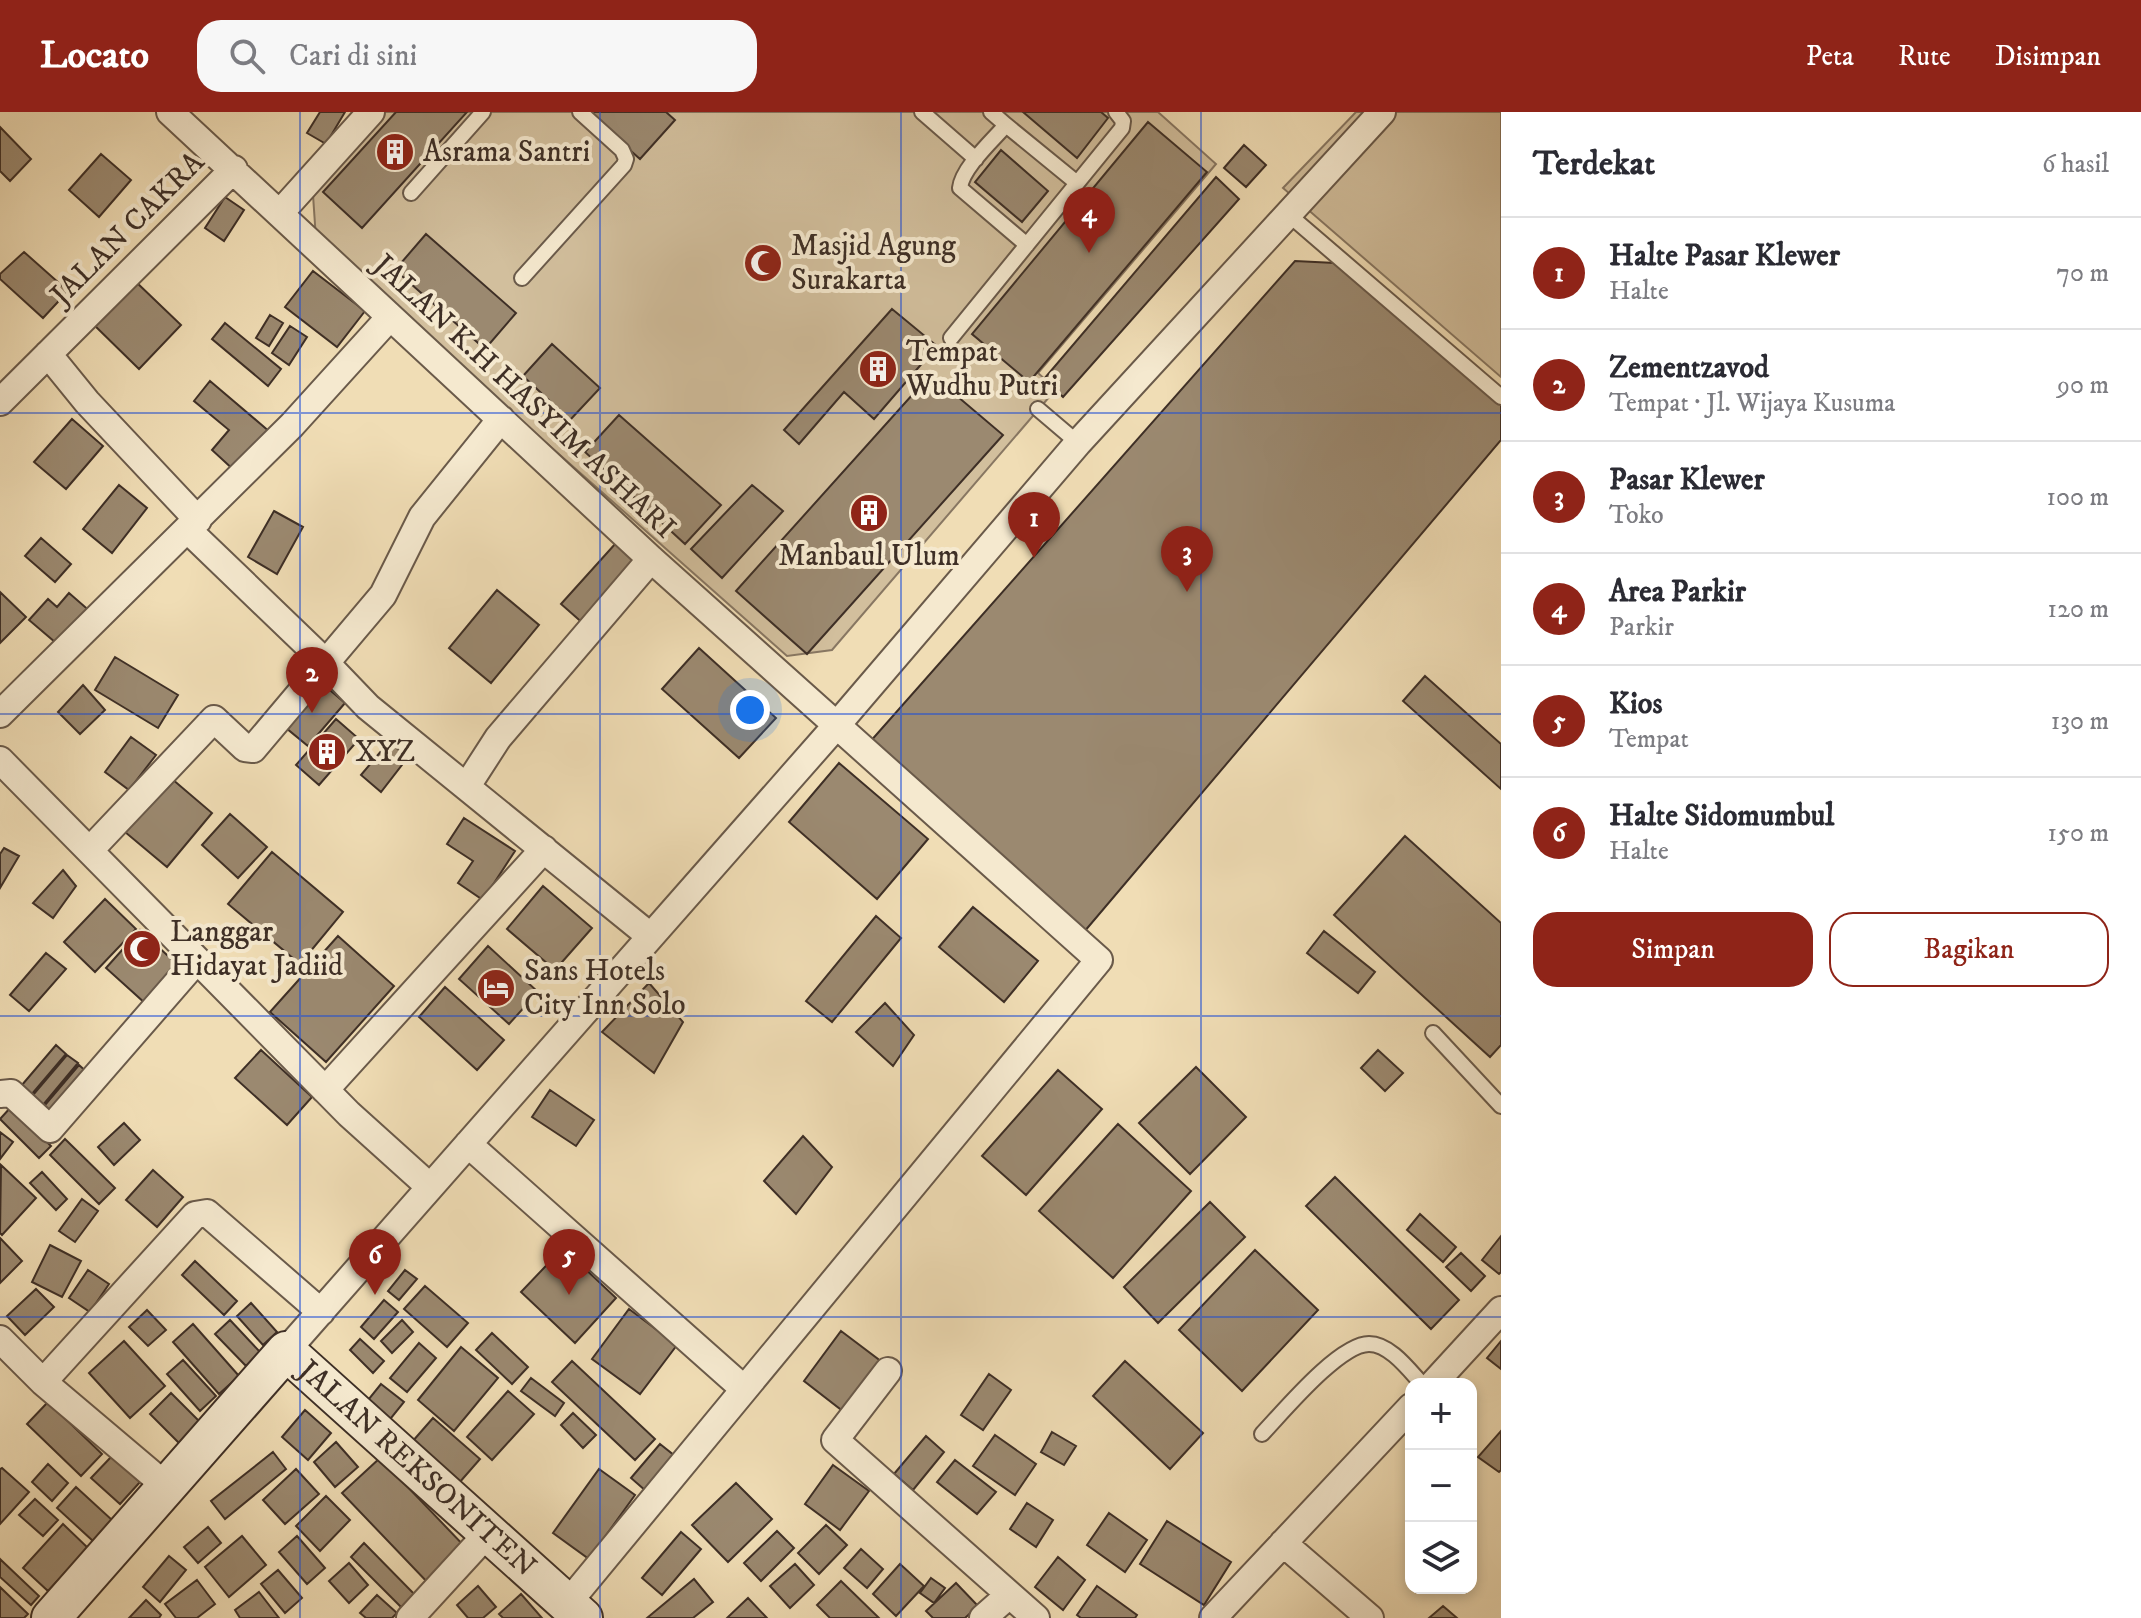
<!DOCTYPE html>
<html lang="id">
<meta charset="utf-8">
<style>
body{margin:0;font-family:"IM FELL DW Pica",serif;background:#f7f7f7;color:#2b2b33}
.controls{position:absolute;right:24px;bottom:24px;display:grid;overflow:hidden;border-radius:16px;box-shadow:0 4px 12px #0003}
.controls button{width:72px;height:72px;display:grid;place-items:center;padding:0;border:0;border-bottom:2px solid #e1e1e2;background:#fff;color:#2b2b33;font:40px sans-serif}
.you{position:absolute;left:750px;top:598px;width:28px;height:28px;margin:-20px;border:6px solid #fff;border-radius:50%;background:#1a73e8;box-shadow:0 0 0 12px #1a73e833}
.badge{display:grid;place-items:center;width:52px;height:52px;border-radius:50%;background:#8f2418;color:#fff;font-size:26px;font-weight:700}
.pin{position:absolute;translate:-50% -66px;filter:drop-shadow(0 2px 4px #0008)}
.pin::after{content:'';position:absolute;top:42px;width:28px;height:24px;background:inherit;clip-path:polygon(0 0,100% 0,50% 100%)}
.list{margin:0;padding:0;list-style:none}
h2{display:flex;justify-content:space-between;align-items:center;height:104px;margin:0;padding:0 32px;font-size:34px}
h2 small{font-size:26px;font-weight:400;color:#7c7c81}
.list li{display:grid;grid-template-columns:52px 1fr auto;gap:24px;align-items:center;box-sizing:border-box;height:112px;padding:0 32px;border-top:2px solid #e1e1e2}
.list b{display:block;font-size:30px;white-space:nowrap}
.list p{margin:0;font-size:26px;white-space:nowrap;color:#7c7c81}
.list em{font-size:26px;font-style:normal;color:#7c7c81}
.actions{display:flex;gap:16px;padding:24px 32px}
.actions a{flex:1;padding:18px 0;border:2px solid #8f2418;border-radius:24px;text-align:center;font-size:28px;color:#8f2418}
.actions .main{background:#8f2418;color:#fff}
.icon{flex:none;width:44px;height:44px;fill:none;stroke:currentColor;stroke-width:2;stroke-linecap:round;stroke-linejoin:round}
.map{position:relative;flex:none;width:1501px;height:1506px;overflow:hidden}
header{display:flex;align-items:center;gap:48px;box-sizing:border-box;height:112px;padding:0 40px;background:#8f2418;color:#fff}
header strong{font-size:38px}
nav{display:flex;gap:44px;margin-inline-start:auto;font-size:28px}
.search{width:560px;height:72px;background:#f7f7f7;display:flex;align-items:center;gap:20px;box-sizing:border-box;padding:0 28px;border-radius:24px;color:#7c7c81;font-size:30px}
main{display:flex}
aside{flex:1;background:#fff}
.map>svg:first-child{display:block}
.green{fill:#d2bf9d;stroke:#887762;stroke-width:2}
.building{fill:#9b8970;stroke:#3e2f26;stroke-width:2}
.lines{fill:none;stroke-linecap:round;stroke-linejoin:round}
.lane-casing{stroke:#6a5a4a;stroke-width:18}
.street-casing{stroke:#6a5a4a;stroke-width:30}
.secondary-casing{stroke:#3e2f26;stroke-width:42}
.lane{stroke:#f5e9cf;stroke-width:14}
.street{stroke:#f5e9cf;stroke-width:26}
.secondary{stroke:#f5e9cf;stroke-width:38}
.grid{fill:none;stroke:#1d4ed8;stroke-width:2;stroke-opacity:0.55}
.labels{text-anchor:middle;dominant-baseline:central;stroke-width:8;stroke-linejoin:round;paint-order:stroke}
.poi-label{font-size:30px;fill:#3e2f26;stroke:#f5e9cf;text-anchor:start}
.street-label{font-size:30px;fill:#3e2f26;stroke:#f5e9cf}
</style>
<header>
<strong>Locato</strong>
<div class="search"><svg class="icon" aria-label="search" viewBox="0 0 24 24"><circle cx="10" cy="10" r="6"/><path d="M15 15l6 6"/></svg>Cari di sini</div>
<nav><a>Peta</a><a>Rute</a><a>Disimpan</a></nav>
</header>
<main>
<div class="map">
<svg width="1501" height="1506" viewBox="0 0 1501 1506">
<rect width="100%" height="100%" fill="#f0ddb5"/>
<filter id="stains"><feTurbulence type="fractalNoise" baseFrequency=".0025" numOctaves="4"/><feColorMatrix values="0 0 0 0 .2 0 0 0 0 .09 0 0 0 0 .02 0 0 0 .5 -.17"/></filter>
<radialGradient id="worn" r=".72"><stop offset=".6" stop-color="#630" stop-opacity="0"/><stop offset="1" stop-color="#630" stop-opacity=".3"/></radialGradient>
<path class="green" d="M375,0h783l58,52 -178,209 18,16 -224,261 -45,6 -471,-417 -4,-59z
M1356,0h145v265l-218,-189z"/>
<path class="building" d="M320,0h25l-19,32 -19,-11z
M396,0h71l-105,116 -39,-36z
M587,0h79l9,8 -35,39z
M1023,0h78l7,6 -31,40z
M1148,10l59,50 -178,210 -57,-48z
M0,15l31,32 -21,22 -10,-10z
M1244,33l22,20 -20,22 -22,-19z
M1001,38l47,41 -26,31 -47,-40z
M101,42l30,26 -32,37 -30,-27z
M1216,65l23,22 -176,198 -19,-18z
M225,85l19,13 -20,31 -19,-13z
M426,122l90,79 -31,36 -90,-79z
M24,140l44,39 -25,27 -43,-39v-5z
M1295,149l40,2 166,141v36l-417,492 -215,-189z
M313,159l52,40 -28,36 -52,-40z
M134,168l47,45 -42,44 -47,-46z
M892,197l45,37 -63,73 -30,-27 -45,52 -15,-14z
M270,203l13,8 -14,23 -13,-8z
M225,211l56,46 -13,17 -56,-47z
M290,214l17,11 -18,28 -17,-12z
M552,232l48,44 -30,32 -47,-44z
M931,262l72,61 -196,219 -71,-63z
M210,269l60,51 -34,40 -24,-22 17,-20 -35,-29z
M619,303l102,90 -36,39 -100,-92z
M72,307l31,27 -37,43 -32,-27z
M119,373l28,23 -35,45 -29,-24z
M752,373l31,26 -61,67 -31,-29z
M274,399l29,16 -26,47 -29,-17z
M41,426l30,26 -16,18 -30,-26z
M616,431l23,21 -54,61 -24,-21z
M497,478l42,35 -48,58 -42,-35z
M0,480l26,25 -26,26z
M69,481l23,20 -30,35 -33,-28 19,-21 9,8z
M699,536l77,70 -37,40 -77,-69z
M115,545l63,38 -20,33 -63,-38z
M1425,564l76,68v45l-98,-88z
M317,567l28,24 -37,43 -28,-23z
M83,573l22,25 -25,24 -22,-22z
M336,607l23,20 -40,46 -23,-20z
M131,625l25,18 -27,35 -24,-18z
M393,625l19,15 -31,40 -20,-17z
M839,651l89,76 -51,60 -88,-77z
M165,661l47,40 -45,54 -48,-40z
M230,702l37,33 -29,31 -36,-33z
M464,706l51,33 -32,49 -25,-17 15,-22 -26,-17z
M1405,724l96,87v122l-11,12 -156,-142z
M4,736l15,8 -19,32v-34z
M272,740l71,60 -43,52 -72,-60z
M63,758l13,16 -23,32 -20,-15z
M543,774l49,42 -37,42 -48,-41z
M105,787l31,30 -41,43 -31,-30z
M973,795l65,54 -34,41 -65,-55z
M876,804l25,22 -69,84 -26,-21z
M140,818l40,37 -34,37 -40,-36z
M1324,819l51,41 -17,21 -51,-40z
M338,824l56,50 -68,76 -56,-50z
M488,834l50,46 -29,32 -50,-45z
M46,841l20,16 -37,42 -19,-16z
M649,871l34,39 -29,51 -52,-41z
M445,875l59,53 -27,30 -58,-53z
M885,891l29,32 -21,31 -37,-34z
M56,933l10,9 -40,47 -10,-9z
M261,938l51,47 -25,28 -52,-47z
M1378,938l25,23 -18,18 -24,-23z
M67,943l11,8 -40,48 -11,-9z
M79,953l10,9 -40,47 -10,-9z
M1196,955l50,50 -56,57 -51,-51z
M1058,958l44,39 -76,86 -44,-39z
M550,978l44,30 -18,26 -44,-29z
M11,995l40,39 -12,12 -39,-39z
M124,1011l16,17 -26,25 -16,-18z
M1118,1012l73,67 -78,87 -74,-67z
M0,1020l13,10 -13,17z
M803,1024l29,31 -36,47 -32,-33z
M65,1027l50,49 -16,16 -49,-49z
M1,1053l35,33 -34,37 -2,-2z
M153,1058l30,27 -26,30 -31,-27z
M42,1060l25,27 -11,11 -26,-27z
M1335,1065l124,123 -28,29 -125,-123z
M82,1087l16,12 -23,31 -16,-11z
M1210,1090l35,35 -87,86 -34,-36z
M1420,1102l36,33 -13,15 -36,-32z
M1501,1124v36l-2,2 -17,-14z
M0,1126l22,23 -22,22z
M50,1133l31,16 -19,36 -30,-15z
M563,1136l53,50 -41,45 -54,-51z
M1255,1138l63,60 -76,81 -63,-61z
M1461,1141l24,23 -14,15 -25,-24z
M195,1149l42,40 -13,14 -42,-40z
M88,1158l21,14 -19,28 -21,-14z
M405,1158l12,9 -18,21 -11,-9z
M425,1174l43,37 -21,24 -43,-38z
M36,1177l18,18 -29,28 -18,-19z
M384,1188l14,12 -24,27 -13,-12z
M251,1191l26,29 -14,13 -26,-29z
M629,1197l48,36 -37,49 -48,-35z
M147,1198l19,20 -18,16 -19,-19z
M230,1208l30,32 -14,14 -31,-32z
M402,1208l11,12 -21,21 -11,-12z
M193,1212l46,52 -20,18 -46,-52z
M841,1219l41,31 -38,50 -40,-31z
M492,1221l36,34 -16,17 -36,-34z
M360,1227l24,22 -11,12 -23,-23z
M124,1229l41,45 -35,32 -41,-45z
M1501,1229v28l-14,-11z
M419,1231l17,15 -29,34 -17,-14z
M461,1235l37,31 -44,53 -36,-31z
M183,1248l33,36 -16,15 -33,-37z
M572,1249l83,78 -20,21 -83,-78z
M1125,1249l78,72 -33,36 -77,-73z
M989,1262l22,16 -28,40 -22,-15z
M531,1266l33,25 -9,13 -34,-25z
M381,1272l23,18 -17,21 -23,-18z
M508,1279l26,23 -42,46 -25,-23z
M171,1281l29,29 -21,21 -29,-29z
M48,1290l54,52 -21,22 -54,-52z
M305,1298l26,23 -23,27 -26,-23z
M573,1301l23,22 -13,13 -22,-23z
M433,1306l47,41 -21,24 -47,-41z
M1501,1319v39l-2,2 -21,-15z
M1052,1320l24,14 -12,19 -23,-13z
M995,1323l41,29 -21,31 -42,-29z
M926,1324l18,16 -31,38 -19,-16z
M336,1330l22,25 -23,20 -21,-25z
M660,1332l15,12 -29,35 -15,-13z
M273,1340l13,17 -61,50 -14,-18z
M112,1344l28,26 -20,22 -29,-26z
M380,1346l88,92 -37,36 -89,-93z
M955,1348l41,32 -19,22 -40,-32z
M48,1352l20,19 -16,18 -20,-19z
M833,1353l36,26 -29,39 -35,-26z
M2,1356l27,24 -29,32v-55z
M296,1357l23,25 -34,30 -22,-24z
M599,1357l36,26 -46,64 -36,-26z
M736,1371l36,36 -44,43 -36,-37z
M76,1375l36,33 -19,21 -36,-33z
M326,1384l24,24 -30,31 -24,-25z
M35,1387l23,21 -15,16 -24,-21z
M1027,1391l26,17 -17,27 -26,-18z
M1109,1401l38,27 -22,32 -38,-27z
M1167,1409l64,41 -27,43 -64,-41z
M63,1412l25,24 -40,43 -25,-23z
M826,1413l21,20 -28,29 -21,-21z
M208,1415l13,16 -23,20 -14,-16z
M777,1419l17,17 -33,33 -17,-18z
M681,1420l20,17 -39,46 -20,-17z
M242,1424l24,29 -37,32 -24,-30z
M297,1424l28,32 -18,16 -28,-32z
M364,1431l57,58 -13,13 -57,-57z
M861,1437l22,20 -16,19 -23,-20z
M169,1444l17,14 -26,32 -17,-15z
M1058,1445l27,23 -22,30 -28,-23z
M0,1447l39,37 -8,9 -31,-28z
M349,1451l19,22 -19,18 -20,-22z
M795,1452l19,21 -24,23 -20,-22z
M900,1452l24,22 -28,30 -23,-22z
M278,1458l24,28 -17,15 -24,-29z
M931,1466l14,10 -11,15 -14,-10z
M694,1467l19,23 -20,16h-46z
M197,1468l18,24 -18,14h-21l-11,-14z
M841,1469l38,37h-49l-13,-13z
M956,1471l22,23 -13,12h-32l-7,-7z
M478,1474l18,21 -13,11h-15l-11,-13z
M1097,1474l40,29 -2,3h-54l-4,-3z
M0,1475l28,27 -4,4h-24z
M259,1480l20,26h-39l-5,-8z
M521,1482l21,24h-39l-4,-4z
M377,1483l20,18 -5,5h-26l-6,-5z
M748,1486l19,20h-40z
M146,1488l15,15 -2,3h-30z
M1443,1494l14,12h-28z"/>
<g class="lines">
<defs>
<path id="lane" d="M922,0l54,47
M991,0l15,13
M411,81l72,-81
M1288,102l213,183
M1027,133l-67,-57c2,-20 33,-48 46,-63l71,58
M522,166l102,-113 2,-6 -4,-9 -42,-38
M951,226l171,-210 1,-7 -7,-9
M1038,297l40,34
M1433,921l68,73
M1262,1322c21,-22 77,-90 107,-90 21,0 40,26 53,40"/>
<path id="street" d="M170,0l481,447 448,401 -532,644
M280,101l91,-101
M48,242l39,48 111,118
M0,290l234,-233
M188,418l131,126 49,51 282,229
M0,602l292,-289 98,-108
M0,648l349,354 81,73
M467,674l31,-48 153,-179
M90,738l124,-131 31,29 8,1 130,-154 39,-78 79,-98
M325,978l219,-241
M0,982l11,-1 39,36 147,-169
M468,1032l276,245
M0,1227l43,43 123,104
M286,1239l550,-625 242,-283 304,-331
M888,1259l-53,69 201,178
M43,1270l152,-167 12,-2 114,99
M1433,1272l68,-74
M1283,1431l87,75
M410,1506l78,-85
M983,1506l25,-22
M1213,1506l198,-211"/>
<g id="secondary">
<path id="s1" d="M51,1506l235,-267 297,267"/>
</g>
</defs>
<use href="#lane" class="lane-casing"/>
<use href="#street" class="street-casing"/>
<use href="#secondary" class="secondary-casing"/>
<use href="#lane" class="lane"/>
<use href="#street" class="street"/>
<use href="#secondary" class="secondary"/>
</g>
<path class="grid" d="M300,0v1506M600,0v1506M901,0v1506M1201,0v1506M0,301h1501M0,602h1501M0,904h1501M0,1205h1501"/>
<defs>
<symbol id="building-disc" viewBox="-11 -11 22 22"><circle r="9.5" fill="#8f2418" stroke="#f5e9cf"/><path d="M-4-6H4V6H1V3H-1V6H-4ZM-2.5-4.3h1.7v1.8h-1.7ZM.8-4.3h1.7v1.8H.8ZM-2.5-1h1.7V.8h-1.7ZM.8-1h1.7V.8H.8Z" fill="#fff"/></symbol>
<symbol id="mosque-disc" viewBox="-11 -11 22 22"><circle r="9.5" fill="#8f2418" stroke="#f5e9cf"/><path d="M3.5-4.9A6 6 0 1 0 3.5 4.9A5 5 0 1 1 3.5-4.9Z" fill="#fff"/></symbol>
<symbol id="hotel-disc" viewBox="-11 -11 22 22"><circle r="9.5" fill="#8f2418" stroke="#f5e9cf"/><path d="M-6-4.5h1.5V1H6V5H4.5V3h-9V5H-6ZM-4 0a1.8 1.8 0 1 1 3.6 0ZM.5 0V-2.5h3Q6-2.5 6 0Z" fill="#fff"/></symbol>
</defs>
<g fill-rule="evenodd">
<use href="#building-disc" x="373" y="18" width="44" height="44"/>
<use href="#mosque-disc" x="741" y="129" width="44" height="44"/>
<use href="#building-disc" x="856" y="235" width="44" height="44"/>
<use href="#building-disc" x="847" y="379" width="44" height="44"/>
<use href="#building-disc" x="305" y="618" width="44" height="44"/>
<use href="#mosque-disc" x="120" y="815" width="44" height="44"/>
<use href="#hotel-disc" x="474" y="854" width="44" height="44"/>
</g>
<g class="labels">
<g class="poi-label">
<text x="423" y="40">Asrama Santri</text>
<text x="791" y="134">Masjid Agung<tspan x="791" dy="34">Surakarta</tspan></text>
<text x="906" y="240">Tempat<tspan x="906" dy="34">Wudhu Putri</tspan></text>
<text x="869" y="444" text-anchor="middle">Manbaul Ulum</text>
<text x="355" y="640">XYZ</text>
<text x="170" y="820">Langgar<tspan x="170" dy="34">Hidayat Jadiid</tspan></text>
<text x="524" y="859">Sans Hotels<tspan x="524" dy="34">City Inn Solo</tspan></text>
</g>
<g class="street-label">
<text transform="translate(128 117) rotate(-45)">JALAN CAKRA</text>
<text transform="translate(524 285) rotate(43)">JALAN K.H HASYIM ASHARI</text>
<text stroke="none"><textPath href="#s1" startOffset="532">JALAN REKSONITEN</textPath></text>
</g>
</g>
<rect width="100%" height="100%" filter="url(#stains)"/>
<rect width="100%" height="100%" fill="url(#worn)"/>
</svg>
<div class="controls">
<button>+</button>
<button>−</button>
<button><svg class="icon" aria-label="layers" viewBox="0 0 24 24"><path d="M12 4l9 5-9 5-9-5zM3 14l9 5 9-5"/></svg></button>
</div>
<div class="you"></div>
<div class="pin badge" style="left:1034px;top:446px">1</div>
<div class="pin badge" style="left:312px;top:601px">2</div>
<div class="pin badge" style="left:1187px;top:480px">3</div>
<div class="pin badge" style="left:1089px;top:141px">4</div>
<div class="pin badge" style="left:569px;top:1183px">5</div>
<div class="pin badge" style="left:375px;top:1183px">6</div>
</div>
<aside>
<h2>Terdekat<small>6 hasil</small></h2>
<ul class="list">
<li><span class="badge">1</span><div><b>Halte Pasar Klewer</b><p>Halte</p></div><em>70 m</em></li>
<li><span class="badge">2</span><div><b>Zementzavod</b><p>Tempat · Jl. Wijaya Kusuma</p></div><em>90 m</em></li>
<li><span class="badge">3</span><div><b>Pasar Klewer</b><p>Toko</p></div><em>100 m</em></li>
<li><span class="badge">4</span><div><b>Area Parkir</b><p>Parkir</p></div><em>120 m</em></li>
<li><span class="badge">5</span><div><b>Kios</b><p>Tempat</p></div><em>130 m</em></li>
<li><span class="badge">6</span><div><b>Halte Sidomumbul</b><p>Halte</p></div><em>150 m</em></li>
</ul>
<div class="actions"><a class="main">Simpan</a><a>Bagikan</a></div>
</aside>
</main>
